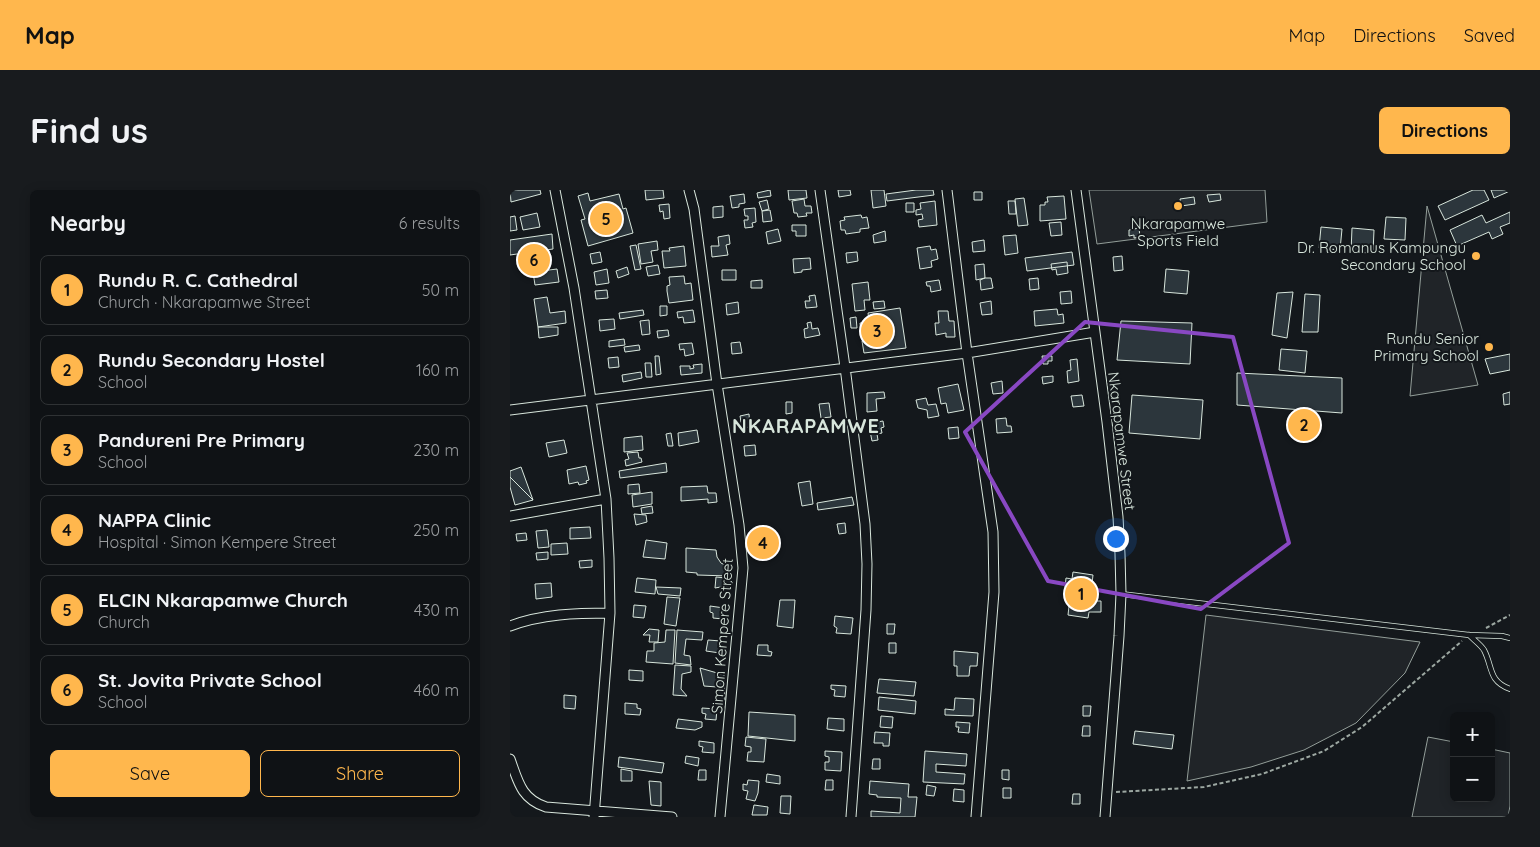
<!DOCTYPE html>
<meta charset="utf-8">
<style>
body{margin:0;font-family:Quicksand,sans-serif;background:#181b1e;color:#f1f3f6}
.controls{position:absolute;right:15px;bottom:15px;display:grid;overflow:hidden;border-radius:8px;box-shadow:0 2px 12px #0003}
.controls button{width:45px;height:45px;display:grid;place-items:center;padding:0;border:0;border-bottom:1px solid #2f3234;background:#0f1215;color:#f1f3f6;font:25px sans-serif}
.you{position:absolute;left:605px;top:348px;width:18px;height:18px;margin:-12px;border:4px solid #fff;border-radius:50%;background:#1a73e8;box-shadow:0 0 0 8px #1a73e833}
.badge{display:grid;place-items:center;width:32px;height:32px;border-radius:50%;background:#ffb74d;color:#111;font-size:16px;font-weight:700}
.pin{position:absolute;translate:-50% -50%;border:2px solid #fff;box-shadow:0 1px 5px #0006}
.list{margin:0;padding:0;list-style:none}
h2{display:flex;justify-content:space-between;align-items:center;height:65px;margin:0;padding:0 20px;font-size:21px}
h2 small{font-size:16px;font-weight:400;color:#9b9ea0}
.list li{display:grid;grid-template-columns:32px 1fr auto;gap:15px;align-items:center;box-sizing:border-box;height:70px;margin:0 10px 10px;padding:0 10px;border:1px solid #2f3234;border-radius:8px}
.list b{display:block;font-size:19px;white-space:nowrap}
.list p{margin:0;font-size:16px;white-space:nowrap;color:#9b9ea0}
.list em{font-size:16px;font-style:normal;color:#9b9ea0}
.actions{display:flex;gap:10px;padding:15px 20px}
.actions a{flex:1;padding:11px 0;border:1px solid #ffb74d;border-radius:8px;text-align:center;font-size:18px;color:#ffb74d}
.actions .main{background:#ffb74d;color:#111}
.map{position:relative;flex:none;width:1000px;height:627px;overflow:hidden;border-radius:8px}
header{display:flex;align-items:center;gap:30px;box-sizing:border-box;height:70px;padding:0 25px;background:#ffb74d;color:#111}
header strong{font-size:24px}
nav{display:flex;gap:28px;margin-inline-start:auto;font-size:18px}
.intro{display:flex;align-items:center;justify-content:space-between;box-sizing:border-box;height:120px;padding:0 30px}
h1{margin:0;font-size:35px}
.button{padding:12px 22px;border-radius:8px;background:#ffb74d;color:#111;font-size:18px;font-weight:700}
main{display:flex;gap:30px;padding:0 30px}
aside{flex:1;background:#0f1215;border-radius:8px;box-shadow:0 2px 12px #0003}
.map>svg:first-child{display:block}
.green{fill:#202428;stroke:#939e99}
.building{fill:#2c363c;stroke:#d8e6dc}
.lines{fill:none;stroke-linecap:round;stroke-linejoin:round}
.service-casing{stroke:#d8e6dc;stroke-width:6}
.minor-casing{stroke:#d8e6dc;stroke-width:11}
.path{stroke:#9da8a2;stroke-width:2;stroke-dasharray:4 2.5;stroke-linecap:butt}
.service{stroke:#14181c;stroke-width:4.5}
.minor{stroke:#14181c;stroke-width:9}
.marked{fill:none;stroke:#8948c3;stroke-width:4;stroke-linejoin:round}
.poi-dot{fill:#ffb74d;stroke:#14181c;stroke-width:2}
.labels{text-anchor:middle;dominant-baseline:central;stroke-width:4;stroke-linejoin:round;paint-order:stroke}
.poi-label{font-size:15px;fill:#d8e6dc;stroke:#14181c;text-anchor:end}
.street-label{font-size:15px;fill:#d8e6dc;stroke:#14181c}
.district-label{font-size:20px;font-weight:bold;letter-spacing:1px;fill:#d8e6dc;stroke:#14181c}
</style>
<header>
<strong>Map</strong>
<nav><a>Map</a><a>Directions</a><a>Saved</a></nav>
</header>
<div class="intro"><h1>Find us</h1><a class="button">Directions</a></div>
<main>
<aside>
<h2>Nearby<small>6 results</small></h2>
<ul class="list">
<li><span class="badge">1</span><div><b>Rundu R. C. Cathedral</b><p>Church · Nkarapamwe Street</p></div><em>50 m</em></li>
<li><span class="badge">2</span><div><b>Rundu Secondary Hostel</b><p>School</p></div><em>160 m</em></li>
<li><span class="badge">3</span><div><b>Pandureni Pre Primary</b><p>School</p></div><em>230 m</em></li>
<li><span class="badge">4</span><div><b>NAPPA Clinic</b><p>Hospital · Simon Kempere Street</p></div><em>250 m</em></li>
<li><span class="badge">5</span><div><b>ELCIN Nkarapamwe Church</b><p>Church</p></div><em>430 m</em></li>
<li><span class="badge">6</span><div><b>St. Jovita Private School</b><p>School</p></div><em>460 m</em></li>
</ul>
<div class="actions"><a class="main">Save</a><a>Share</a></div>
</aside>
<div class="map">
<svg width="1000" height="627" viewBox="0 0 1000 627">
<rect width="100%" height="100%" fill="#14181c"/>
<path class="green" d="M579,0h176l2,32 -170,22z
M917,16l51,179 -68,11z
M696,425l214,27 -15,31 -49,50 -52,27 -53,17 -64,14z
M918,547l26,5v56h37v-49l19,4v53l-2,11h-96z"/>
<path class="building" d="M0,0h30l1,4 -30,8z
M135,0h18l1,8 -18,2z
M260,0l1,6 -13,2 -1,-5z
M278,0h18l1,8 -18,2z
M328,0h12l1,5 -12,2z
M361,0h13l2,16 -13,2z
M406,0h17l1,5 -47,6 -1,-7z
M963,0h11l5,10 -44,20 -7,-14z
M981,0h19v1l-16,7z
M464,2h8v8h-8z
M78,3l2,8 29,-7 4,15 3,-1 7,25 -45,13 -7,-26 4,-1 -7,-23z
M234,4l1,9 -6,1v3l-7,1 -2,-12z
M710,4l1,6 -12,2 -2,-7z
M554,6l2,23 -26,2v-16h5v-3h3l-1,-5z
M684,7l1,7 -14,2 -1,-7z
M514,8l4,27 -10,1 -3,-27z
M294,9l1,7h6l1,7h-6l1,3 -9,1 -1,-4h-3l-2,-12z
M257,10l2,9 -7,2 -3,-9z
M425,11l2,24 -18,2 -1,-7 5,-1 -1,-5 -6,1v-5l5,-1 -1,-6z
M498,11h7l1,13h-7z
M396,13h8v9h-8z
M159,14l1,14 -6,1 -1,-8 -3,1 -1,-7z
M213,16v11l-10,1v-11z
M245,18l1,14 -4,1 1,4 -8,1 -1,-8h4v-4h-3l-1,-7z
M260,20l2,11 -9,1 -1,-11z
M1000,22v11l-10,4 3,7 -11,5 -3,-7 -32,14 -7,-16 32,-15 4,8z
M27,23l3,14 -17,3 -3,-13z
M351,25l1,3 5,-1 2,11 -9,1v3l-14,2 -1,-4h-4l-1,-9 5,-1 -1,-3z
M5,26l2,14 -7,1v-14z
M876,27l20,1 -1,22 -21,-1z
M551,32l1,13 -11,1 -2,-13z
M282,35h14v11h-10v-5h-4z
M811,37l21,2 -2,21 -21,-2z
M629,38l1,9 -6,1v-3l-5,1v-6z
M842,38l22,2 -1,23 -22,-1z
M268,39l3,12 -13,3 -2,-12z
M375,41l1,10 -12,2 -1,-8z
M42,44l1,15 -43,6v-15z
M219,45l1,9 -4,1 2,10 -16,2 -1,-11h8l-1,-9z
M506,45l2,18 -13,2 -2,-19z
M474,50l1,11 -12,1 -1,-10z
M147,51l1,9 -7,1 2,11 -12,2 -3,-20z
M126,55l5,24 -6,1 -5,-24z
M174,56l2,20 -22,2 -2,-17h8l-1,-3z
M420,56l1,4 5,-1 2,10 -7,2 1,6 -12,2 -3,-21z
M90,62l2,10 -10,2 -2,-10z
M347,62l1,9 -11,2 -1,-10z
M562,62l2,13 -47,6 -2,-13z
M612,66l1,14 -9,1 -1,-14z
M300,68l1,11 -9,1v2l-8,1 -1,-14z
M557,72l1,11 -11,2 -1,-6 -4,1 -1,-6z
M474,74l1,14 -9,2 -1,-15z
M148,75l2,9 -12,2 -2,-9z
M117,77l2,7 -11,4 -2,-7z
M47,79l2,13 -24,3 -2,-13z
M97,79l2,14 -13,2 -2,-13z
M656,79l23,2 -2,23 -23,-2z
M212,80h14v10h-14z
M174,86l1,8 6,-1 2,17 -24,3 -2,-12v-5l3,-1 -1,-8z
M475,88h6l2,10 -12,2 -1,-10z
M528,88l1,11 -9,1 -1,-11z
M252,90v8h-11v-7z
M429,90l2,10 -10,2 -1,-6h-3l-1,-4z
M358,92l2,18h-6l1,10 -10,1 -3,-27z
M97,100l1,8 -12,1 -1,-8z
M561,101l1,12 -11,1 -1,-12z
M783,102l-6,46 -15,-3 5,-42z
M795,104l15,1 -2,37h-16z
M305,105l2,12 -11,1 -1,-7h5l-1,-5z
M37,107l3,16 15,-2 1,12 -28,4 -4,-28z
M374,111l1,7 -11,1 -1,-7z
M481,111l1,13 -10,1 -2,-12z
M228,112l1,11 -12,2 -1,-11z
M150,116h7v9l-7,1z
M390,118l6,40 -42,5 -2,-12 29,-4 -1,-10 -20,2 -2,-16z
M547,119l1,6 5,-1 1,9 -29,3 -1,-15z
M133,120l1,5 -24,4 -1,-6z
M183,120l2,12 -11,1 -1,-6 -5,1 -1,-6z
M428,121h10l1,10h5l1,16h-9v-4l-10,2 -1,-12h4z
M346,127l1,11h-6l-1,-10z
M104,129l1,10 -15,2 -1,-11z
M139,130l1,14 -8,1 -2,-14z
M611,131l71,2 -2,41 -73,-4z
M301,132l1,7 6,-1 2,7 -15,3 -1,-9 4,-1 -1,-5z
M358,132l1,12 -8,1 -1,-12z
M28,137h20v8l-19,3z
M158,140l1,6 -11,2 -1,-7z
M114,149l1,6 -16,2v-6z
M230,152l2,11 -10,1 -1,-11z
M182,153l2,11 -9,2 -1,-7 -4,1 -1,-6z
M129,155l1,5 -15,2 -1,-5z
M771,159l26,2 -2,22 -26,-3z
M1000,164v16l-20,4 -5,-15z
M145,166h4l2,18 -5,1z
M532,166h10v5h-4v3h-5z
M108,167l1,10 -10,1 -1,-10z
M567,169l2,22 -11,2 -1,-12 4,-1 -1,-10z
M135,173h6l1,14h-6z
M192,174v9l-21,2 -1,-9h10v3l4,-1 -1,-3z
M131,182l1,6 -19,4 -1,-7z
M727,183l105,5v35l-105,-8z
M543,186v6l-10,2 -1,-7z
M492,191l1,12 -10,1 -2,-11z
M448,194l6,26 -16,3 -2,-10 -5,1 -3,-16z
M374,202l1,6 -9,1 1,12 -10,1v-19z
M1000,202v12l-6,1 -1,-11z
M572,205l2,11 -11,1 -2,-11z
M622,205l71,5 -3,39 -71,-6z
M416,208l2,7 8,-1 3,12 -11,2 -1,-8 -9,-2 -2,-8z
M276,212h6v11l-6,1z
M319,213l2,14 -10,1 -2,-14z
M239,224l1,13 -8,1 -2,-12z
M496,228l1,8h4l1,6 -15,1 -1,-14z
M373,231l1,6 -3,1 1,5 -5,1 1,6 -6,1 -3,-15h3l-1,-3z
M448,237l1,11 -10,1 -1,-11z
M187,240l2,12 -20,4 -1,-13z
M161,243l2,13h-5l-2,-12z
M132,246l1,14 -19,2v-14z
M54,250l3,13 -18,4 -3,-14z
M245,255l1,10 -11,1 -1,-10z
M128,262l1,6h2l1,4 -16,4 -1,-6 4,-1 -2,-6z
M156,273l1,9 -47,6 -1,-7z
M76,276l3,14 -3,1 1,2 -8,2 -1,-3 -9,2 -2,-14z
M11,277l12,33 -23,-23v-6z
M0,287l23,23 -18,5 -5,-18z
M300,291l3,23 -11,2 -4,-23z
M129,294l1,9 -12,1v-9z
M197,296l1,7h8l1,9 -9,1v-4l-27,2v-14z
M142,302v12l-19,3 -1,-12z
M342,307l2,8 -36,5 -1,-7z
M142,316l1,7 -11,1 -1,-6z
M124,324l12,1 1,7 -11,3z
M335,333l1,10 -7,1 -2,-10z
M80,337l1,11 -21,1v-11z
M37,340l2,17 -11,1 -2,-17z
M16,343l1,7 -10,1 -1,-7z
M136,350l21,3 -2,16 -22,-2z
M57,353l1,11 -17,1v-11z
M176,358l30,2 1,7 4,6 8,4v9l-32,-1v-2l-11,-1z
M38,362v7l-11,1 -1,-7z
M82,370v7l-12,1 -1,-7z
M563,382l20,3 -3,26h11v11h-12l-1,6 -20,-3 3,-27 -6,-1 1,-9 6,1z
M206,387l10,1 6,4v3l-17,3z
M127,388l19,2 -1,14 -20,-2z
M41,393l1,14 -16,2 -1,-15z
M146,397l25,1 -1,8 -22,-2z
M157,407l13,1 -4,28 -12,-2z
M270,410h15l-2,28 -16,-2z
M124,415l12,1 -2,12 -11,-1z
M200,416l14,2 -1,11 -10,-1v-5l-3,-1z
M325,426l18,2 -2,16 -15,-1 1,-5 -3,-2z
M377,434h8l-1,10h-7z
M139,439l10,1 -1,12h-9l1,-7h-7z
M156,440h9l-2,34 -27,-2 1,-11h7v-8l11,-1z
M167,440l26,2 -1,8 -16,-1 -2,16 6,1 1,9 -16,-2z
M198,450l13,1 -1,12 -14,-2z
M379,453h7v10h-7z
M248,455h10v6l4,1 -1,4 -14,-1z
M444,461l24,2 -1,13h-7l-1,10h-12v-10h-3z
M165,475l16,1v6l-9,2 -1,15 6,7 -14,-1z
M190,478l24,7 1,25 -9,-1 1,-12 -13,-1z
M119,480l14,1v10l-14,-1z
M369,489l37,3 -2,14 -37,-3z
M321,495l15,1 -1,11 -11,-1 1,-6 -4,-1z
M54,505l12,1 -1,13 -11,-1z
M369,507l37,4 -1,13 -37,-4z
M445,508l19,1 -1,17 -28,-1v-6l9,1z
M115,513l12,1v4l4,1 -1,6 -15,-1z
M573,516h8l-1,10h-7z
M192,518l15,1 -1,11 -11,-1 1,-5 -4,-1z
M239,522l46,3v26l-47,-5z
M371,526l12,1 -1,11 -12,-1z
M318,528l16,1v12l-17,-2z
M168,529l24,3v5l-7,3 -19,-2z
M446,532l14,1 -1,10 -11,-1 1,-5h-3z
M573,536h7v10h-8z
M625,541l39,4 -2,14 -39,-5z
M365,542l15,1 -1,13h-6v-3h-9z
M236,547l20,2 -2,23 -17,-1 1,-9h3v-5l-6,-1z
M189,551l15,2v10l-12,-1 1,-5 -4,-1z
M315,561l17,1 -1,19 -16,-1v-8h4v-5l-4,-1z
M415,561l42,3 -1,12 -30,-2v8l29,2 -1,10 -41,-2z
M176,566l13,2 -1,8 -13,-3z
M109,567l45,6 -2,10 -44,-6z
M363,569h7v10h-8z
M111,579l11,2v10h-11z
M189,580h7v10h-8z
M492,580h7v10l-7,-1z
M257,584l13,2v8l-14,-2z
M238,590l11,1 -1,12 -3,8 -9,-2 2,-8 -5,-1v-6l4,1z
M316,590h7v10h-8z
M139,591l12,1v24l-10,-1z
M360,591l39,3 -1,13h9l-2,20h-44v-6l29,2 1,-15 -24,-1v-2l-8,-1z
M417,595l9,2 -2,9 -8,-1z
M493,598h8v10h-8z
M444,599l10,1v12l-11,-1z
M563,604h7v10h-8z
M271,606h10l-1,18 -10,-1z
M244,615l14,2 -1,8h-15z"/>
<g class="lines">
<defs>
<path id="service" d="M611,404l348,41 33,1 8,2
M959,445c5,5 12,10 15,15 9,17 4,31 26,39"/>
<path id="minor" d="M45,0l19,98 32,211 3,59 1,55 -16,204
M179,0l5,19 23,175 22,141 4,43 -23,249
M310,0l25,177 20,157 2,40 -1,46 -15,207
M437,0l20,163 26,179 1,60 -18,225
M566,0l31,232 11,95 2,37 1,40 -2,42 -14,181
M0,220l457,-57 128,-21
M0,326l96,-17
M0,436c32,-12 66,-13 100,-13
M0,569c8,22 11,40 36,48l126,10"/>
</defs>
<use href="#service" class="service-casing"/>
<use href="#minor" class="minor-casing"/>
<path class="path" d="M976,438l24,-13
M606,602l88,-5 58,-13 62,-23 38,-24 100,-86"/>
<use href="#service" class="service"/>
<use href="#minor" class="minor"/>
</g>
<path class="marked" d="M575,132l148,15 56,206 -88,66 -153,-28 -83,-149z"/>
<g class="poi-dot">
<circle cx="668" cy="16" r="5"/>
<circle cx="966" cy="66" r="5"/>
<circle cx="979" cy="157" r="5"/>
</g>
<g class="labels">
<g class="poi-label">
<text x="668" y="33" text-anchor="middle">Nkarapamwe<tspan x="668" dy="17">Sports Field</tspan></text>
<text x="956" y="57">Dr. Romanus Kampungu<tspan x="956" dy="17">Secondary School</tspan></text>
<text x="969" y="148">Rundu Senior<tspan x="969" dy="17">Primary School</tspan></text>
</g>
<g class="street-label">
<text transform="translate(612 251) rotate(83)">Nkarapamwe Street</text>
<text transform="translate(212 446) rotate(-86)">Simon Kempere Street</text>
</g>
<g class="district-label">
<text x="296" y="235">NKARAPAMWE</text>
</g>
</g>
</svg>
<div class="controls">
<button>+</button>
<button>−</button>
</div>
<div class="you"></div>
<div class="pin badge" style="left:571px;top:404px">1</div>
<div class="pin badge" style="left:794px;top:235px">2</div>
<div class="pin badge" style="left:367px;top:141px">3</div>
<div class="pin badge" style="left:253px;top:353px">4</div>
<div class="pin badge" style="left:96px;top:29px">5</div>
<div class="pin badge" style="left:24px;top:70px">6</div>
</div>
</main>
